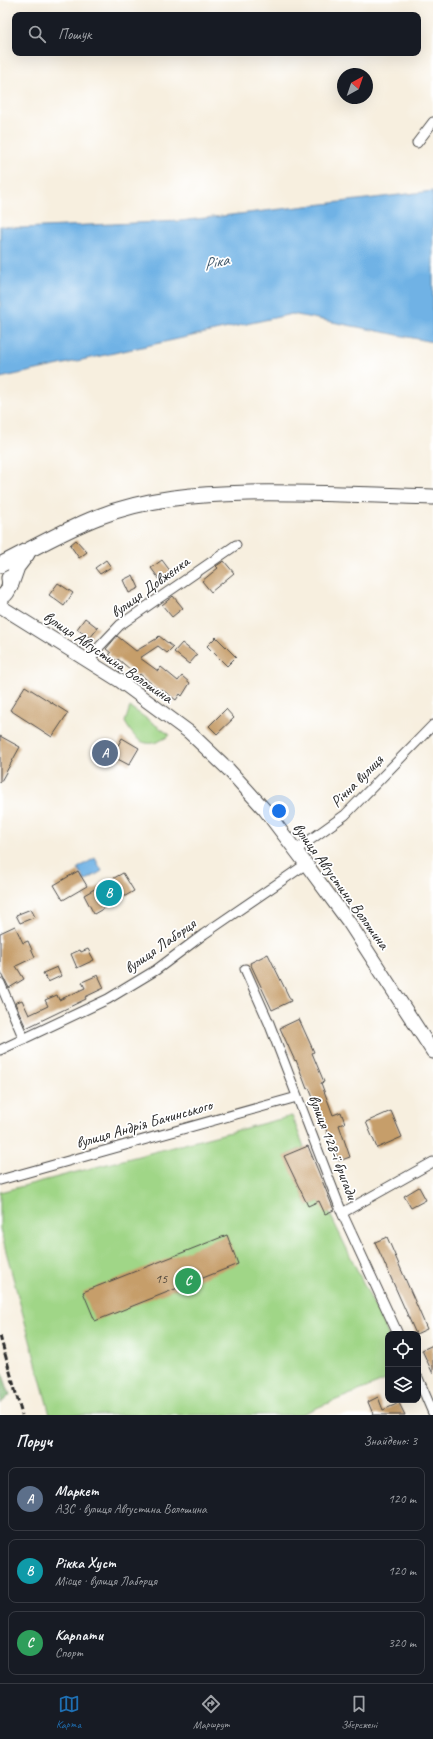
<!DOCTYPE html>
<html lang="uk">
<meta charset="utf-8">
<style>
body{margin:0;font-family:Caveat,sans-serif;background:#20242c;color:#f1f3f6}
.controls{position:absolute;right:12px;bottom:12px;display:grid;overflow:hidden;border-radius:8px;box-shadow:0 4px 16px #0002}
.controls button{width:36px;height:36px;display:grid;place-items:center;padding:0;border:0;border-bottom:1px solid #363941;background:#171b24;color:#f1f3f6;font:20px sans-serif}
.compass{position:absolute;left:337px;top:68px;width:36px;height:36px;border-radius:50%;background:#171b24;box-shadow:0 4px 16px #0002;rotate:40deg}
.you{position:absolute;left:279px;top:811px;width:14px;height:14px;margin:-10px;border:3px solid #fff;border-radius:50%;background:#1a73e8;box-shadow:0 0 0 6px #1a73e833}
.badge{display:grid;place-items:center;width:26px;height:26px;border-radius:50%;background:#1f6fb2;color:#fff;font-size:13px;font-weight:700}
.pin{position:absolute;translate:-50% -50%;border:2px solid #fff;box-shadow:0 1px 4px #0006}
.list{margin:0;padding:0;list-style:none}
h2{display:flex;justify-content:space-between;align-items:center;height:52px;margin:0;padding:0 16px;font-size:17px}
h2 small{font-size:13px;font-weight:400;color:#9ea1a6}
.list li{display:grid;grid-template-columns:26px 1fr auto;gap:12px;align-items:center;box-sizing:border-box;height:64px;margin:0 8px 8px;padding:0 8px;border:1px solid #363941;border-radius:8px}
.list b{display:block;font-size:15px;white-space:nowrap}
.list p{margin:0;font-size:13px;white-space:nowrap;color:#9ea1a6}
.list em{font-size:13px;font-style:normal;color:#9ea1a6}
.icon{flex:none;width:22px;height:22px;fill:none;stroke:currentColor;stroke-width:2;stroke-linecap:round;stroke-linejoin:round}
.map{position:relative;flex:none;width:433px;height:1415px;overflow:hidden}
.search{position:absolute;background:#171b24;box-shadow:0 4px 16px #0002;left:12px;right:12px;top:12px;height:44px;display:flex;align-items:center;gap:10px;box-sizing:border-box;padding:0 14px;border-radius:8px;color:#9ea1a6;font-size:15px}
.sheet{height:268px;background:#171b24}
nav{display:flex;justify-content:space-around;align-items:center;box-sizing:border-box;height:56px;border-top:1px solid #363941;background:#171b24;font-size:11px;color:#9ea1a6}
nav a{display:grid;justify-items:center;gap:2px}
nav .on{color:#1f6fb2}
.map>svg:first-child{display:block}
.green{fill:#a0d687;stroke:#668059}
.forest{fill:#80b774;stroke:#567150}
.water{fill:#70b2e5;stroke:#4e6e88}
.building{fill:#c69e6a}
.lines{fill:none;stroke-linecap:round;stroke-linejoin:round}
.street-casing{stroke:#4a4846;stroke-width:11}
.secondary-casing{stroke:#4a4846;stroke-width:15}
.primary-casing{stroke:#4a4846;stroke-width:17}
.street{stroke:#fff;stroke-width:9}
.secondary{stroke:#fff;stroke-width:13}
.primary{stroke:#fff;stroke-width:15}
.rail{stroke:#2b2b2b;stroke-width:3;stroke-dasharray:6 3;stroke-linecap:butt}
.labels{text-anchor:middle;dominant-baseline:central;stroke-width:3.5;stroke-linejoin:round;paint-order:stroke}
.number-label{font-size:14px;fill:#52483b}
.street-label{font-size:16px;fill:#2b2b2b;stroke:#fff}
.water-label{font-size:17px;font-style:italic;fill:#435a6c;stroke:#fff}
</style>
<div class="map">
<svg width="433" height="1415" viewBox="0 0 433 1415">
<rect width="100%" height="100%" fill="#fff"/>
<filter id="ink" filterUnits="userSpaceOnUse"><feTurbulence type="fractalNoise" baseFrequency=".025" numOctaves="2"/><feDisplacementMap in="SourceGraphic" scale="8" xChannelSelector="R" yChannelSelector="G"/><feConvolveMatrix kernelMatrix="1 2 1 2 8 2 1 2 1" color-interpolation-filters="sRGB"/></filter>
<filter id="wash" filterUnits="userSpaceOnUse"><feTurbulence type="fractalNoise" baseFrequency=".012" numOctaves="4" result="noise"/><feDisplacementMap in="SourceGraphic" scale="16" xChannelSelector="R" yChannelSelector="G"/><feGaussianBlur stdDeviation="0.9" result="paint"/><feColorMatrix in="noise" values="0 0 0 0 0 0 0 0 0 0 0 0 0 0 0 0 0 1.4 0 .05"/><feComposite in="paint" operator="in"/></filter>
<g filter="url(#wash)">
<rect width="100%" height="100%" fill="#f7efdf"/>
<path class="green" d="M130,707l40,28c-22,15 -33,9 -45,-13z
M292,1116l12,31 -19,9 23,50 11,-5 10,11 59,122v45l-89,36h-249l-50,-186v-37z"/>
<path class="forest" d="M0,1367l10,28 -10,9z"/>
<path class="water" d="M433,191v151l-141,-28 -292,64v-152l20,2 160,-7z
M95,858l7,13 -17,10 -7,-13z"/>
<g id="blocks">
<path class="building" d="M76,540l11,12 -8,6 -9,-13z
M106,560l5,7 -11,7 -5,-6z
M162,560l9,12 -11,8 -9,-12z
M224,561l10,12 -23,19 -9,-11 16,-13 -2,-2z
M133,575l6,13 -10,5 -6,-13z
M58,583l15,10 -9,13 -15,-11z
M173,596l10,12 -11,9 -10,-12z
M85,618l13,10 -8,10 -13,-9z
M117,636l19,15 20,-12 3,-3 14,11 -6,6 -9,-7 -18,12 18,13 3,-4 17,14 4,-5 8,7 -8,13 -2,-2 -4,6 -15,-11 -1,2 -20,-17 -2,2 -20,-17 -1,2 -8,-6 2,-2 -5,-4z
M216,637l20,20 -9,9 -20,-20z
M182,643l15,12 -8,9 -15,-12z
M25,686l43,27 -16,24 -42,-27z
M226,709l8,9 -17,16 -8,-8z
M0,736l20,11 -20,36z
M122,738l17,10 -10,17 -17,-9 -4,6 -12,-7 6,-11 13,7z
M78,871l9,15 -24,14 -9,-15z
M123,873l11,18 -40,23 -10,-19z
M31,909l4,8 -15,6 -4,-8z
M15,926l8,17 5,-2 7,16 -19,9 8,13 -15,9 -9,-18v-37z
M88,949l6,11 -17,8 -6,-14 9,-4 1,2z
M268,954l23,47 -19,9 -22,-47z
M57,967l4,9 -13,6 -5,-9z
M98,975l6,13 -19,9 1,2 -60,29 -11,-25 7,-3 7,15 19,-9 -3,-6 12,-5 2,5 26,-12 -3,-6z
M299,1019l15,33 -2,1 12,29 -3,1 12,32 8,-3 4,11 -6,2 11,32 -11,4 -30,-73 -2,1 -11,-29 -1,1 -15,-33z
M391,1111l11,26 -25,11 -11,-26z
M308,1146l26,64 -9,4 -6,-13 -11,5 -24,-50z
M419,1187l7,13 -15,8 -7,-12z
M227,1235l11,29 -143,57 -12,-29z
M387,1237l40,92 -11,5 -41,-92z
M433,1345v29l-11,-24z
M378,1397l5,13 16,-7 6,12h-34l2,-1 -5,-12z"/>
</g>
</g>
<g filter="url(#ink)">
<use href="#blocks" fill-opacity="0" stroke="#4a4846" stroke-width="1"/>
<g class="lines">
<defs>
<path id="street" d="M417,143l16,-21
M89,662l11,-16 20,-21 116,-80
M296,850l49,-35 88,-90
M245,969l24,54 73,190 56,121
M0,983l24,56
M0,1050l108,-51 48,-29 48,-36 102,-70
M0,1180l297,-83
M342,1213l91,-51
M418,1378l15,35"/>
<path id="secondary" d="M0,606l120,75 69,51 39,37 37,41 41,54 42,57 85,131"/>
<path id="primary" d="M0,565c32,-16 64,-35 98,-48 48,-19 99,-23 151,-24 61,-1 123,2 184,4
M10,587l7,-20 10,-13
M0,598c8,-4 11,-11 9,-20"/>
</defs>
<use href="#street" class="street-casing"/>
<use href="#secondary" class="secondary-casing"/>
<use href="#primary" class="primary-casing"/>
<use href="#street" class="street"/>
<use href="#secondary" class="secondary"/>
<use href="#primary" class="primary"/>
<path class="rail" d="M0,1336l22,79"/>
</g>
</g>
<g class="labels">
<g class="number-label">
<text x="161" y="1278">15</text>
</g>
<g class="street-label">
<text transform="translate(150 587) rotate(-36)">вулиця Довженка</text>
<text transform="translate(108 657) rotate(34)">вулиця Августина Волошина</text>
<text transform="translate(357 781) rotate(-45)">Річна вулиця</text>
<text transform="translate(341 886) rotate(54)">вулиця Августина Волошина</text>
<text transform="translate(160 946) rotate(-35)">вулиця Лаборця</text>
<text transform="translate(144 1124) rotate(-16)">вулиця Андрія Бачинського</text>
<text transform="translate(333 1147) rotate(69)">вулиця 128-ї бригади</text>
</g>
<g class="water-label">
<text transform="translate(216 262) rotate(-13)">Ріка</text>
</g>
</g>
</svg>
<div class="controls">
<button><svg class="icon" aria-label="locate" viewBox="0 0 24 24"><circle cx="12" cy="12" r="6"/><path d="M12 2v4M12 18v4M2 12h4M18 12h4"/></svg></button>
<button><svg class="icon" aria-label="layers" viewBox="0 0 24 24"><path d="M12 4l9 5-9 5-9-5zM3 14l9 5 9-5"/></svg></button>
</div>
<svg class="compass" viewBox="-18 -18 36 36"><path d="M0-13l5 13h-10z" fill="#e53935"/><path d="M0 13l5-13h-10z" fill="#9ea1a6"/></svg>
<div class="you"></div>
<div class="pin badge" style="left:105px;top:753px;background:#5c6f8a">A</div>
<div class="pin badge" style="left:109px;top:893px;background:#0f9aa8">B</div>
<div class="pin badge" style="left:188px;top:1281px;background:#2e9e5b">C</div>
<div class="search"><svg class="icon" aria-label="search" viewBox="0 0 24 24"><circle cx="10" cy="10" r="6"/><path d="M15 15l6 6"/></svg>Пошук</div>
</div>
<section class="sheet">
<h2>Поруч<small>Знайдено: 3</small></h2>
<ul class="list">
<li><span class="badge" style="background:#5c6f8a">A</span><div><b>Маркет</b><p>АЗС · вулиця Августина Волошина</p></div><em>120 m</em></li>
<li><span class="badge" style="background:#0f9aa8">B</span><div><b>Рікка Хуст</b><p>Місце · вулиця Лаборця</p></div><em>120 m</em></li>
<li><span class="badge" style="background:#2e9e5b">C</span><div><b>Карпати</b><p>Спорт</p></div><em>320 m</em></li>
</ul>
</section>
<nav>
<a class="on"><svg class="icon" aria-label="map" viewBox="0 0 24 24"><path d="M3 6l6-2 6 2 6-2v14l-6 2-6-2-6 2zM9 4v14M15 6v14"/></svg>Карта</a>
<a><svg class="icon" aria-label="directions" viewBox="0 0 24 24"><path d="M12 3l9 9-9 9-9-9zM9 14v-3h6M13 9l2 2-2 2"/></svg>Маршрут</a>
<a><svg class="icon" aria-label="saved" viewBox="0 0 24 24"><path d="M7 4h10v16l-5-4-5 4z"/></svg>Збережені</a>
</nav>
